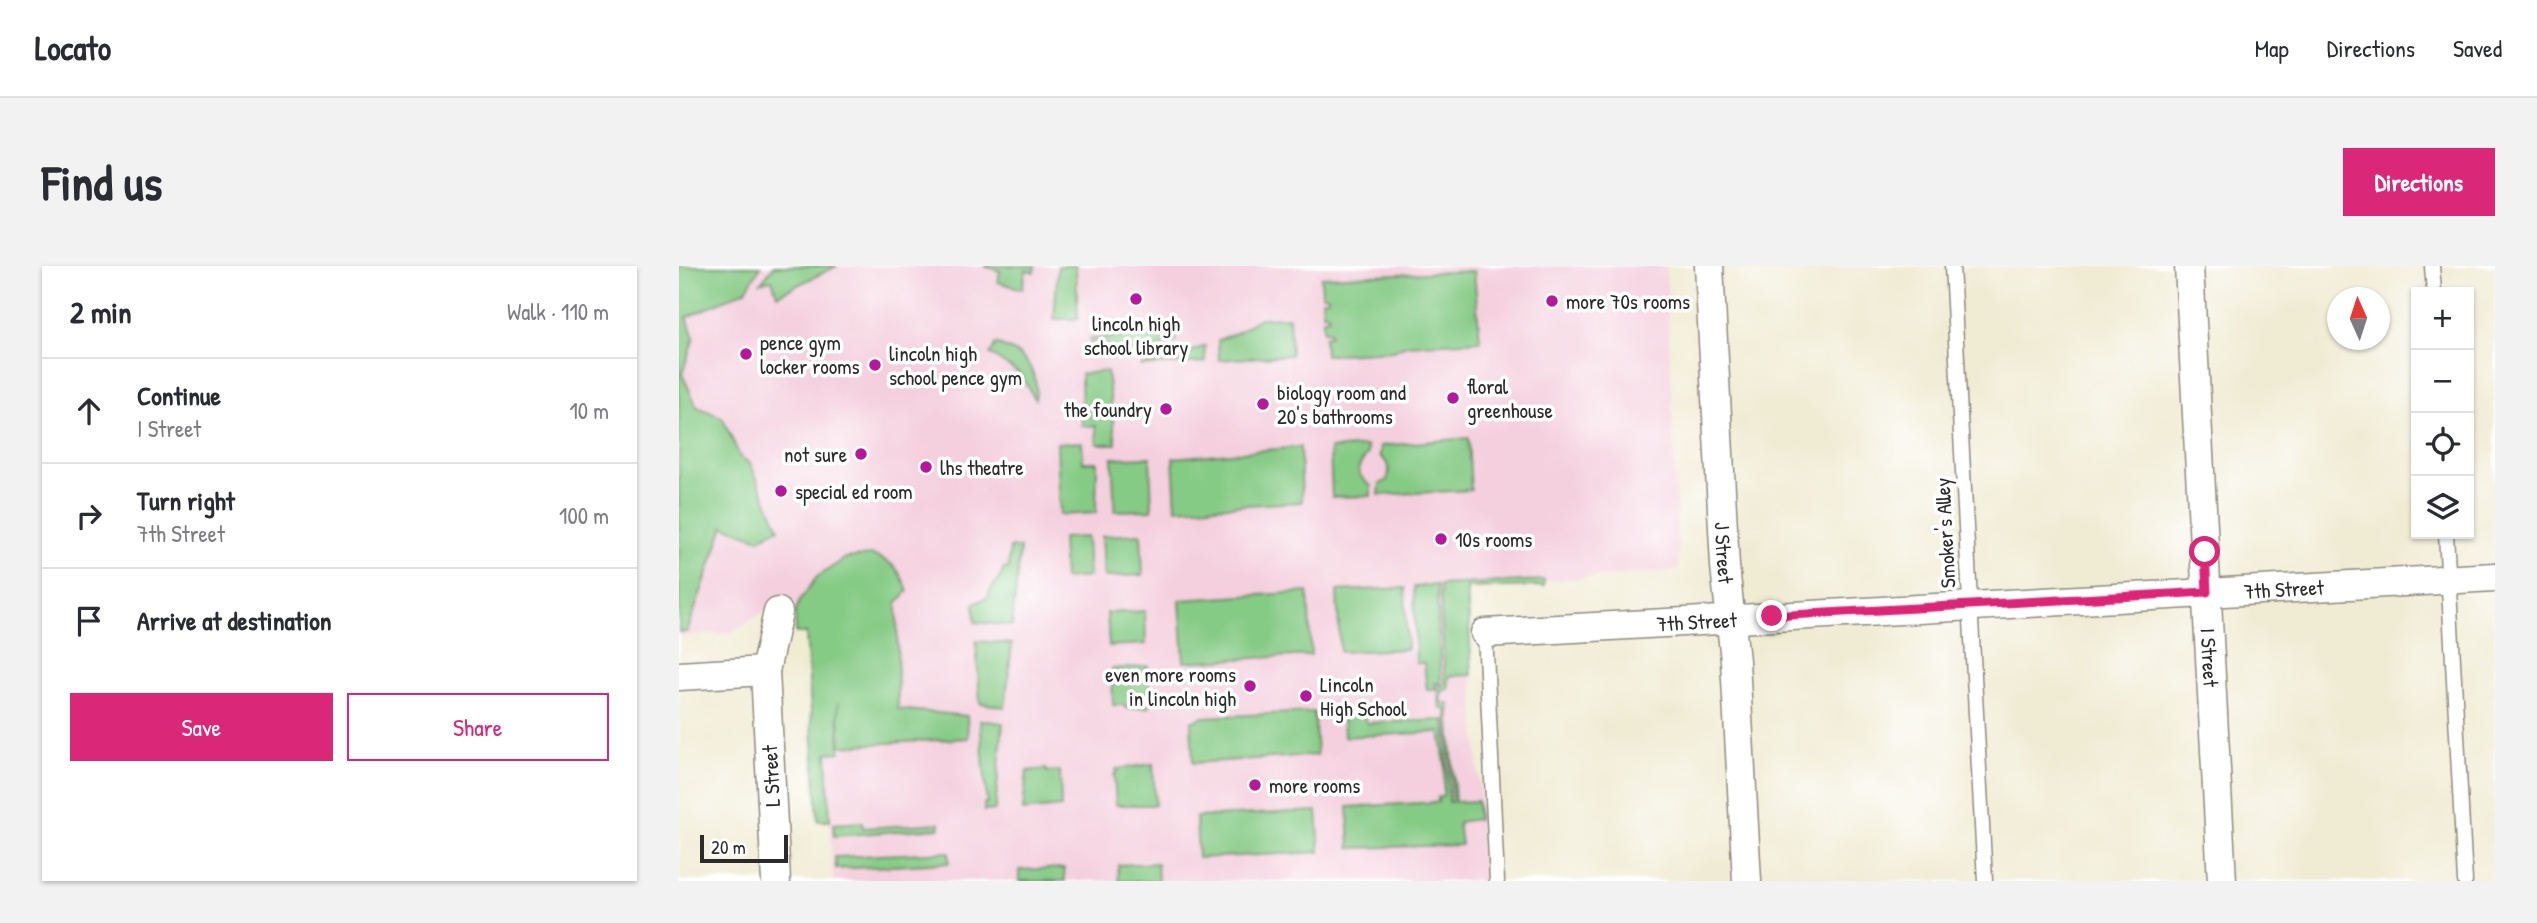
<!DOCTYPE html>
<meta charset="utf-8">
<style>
body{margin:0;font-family:"Patrick Hand",sans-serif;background:#f2f2f3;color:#2b2b33}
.controls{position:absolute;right:21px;top:21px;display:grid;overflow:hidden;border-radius:0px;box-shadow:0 2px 5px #0004}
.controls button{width:63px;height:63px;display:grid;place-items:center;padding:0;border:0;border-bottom:2px solid #e1e1e2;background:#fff;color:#2b2b33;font:35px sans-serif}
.compass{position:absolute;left:1648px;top:21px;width:63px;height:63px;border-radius:50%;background:#fff;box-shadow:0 2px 5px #0004;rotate:357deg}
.scale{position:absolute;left:21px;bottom:18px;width:88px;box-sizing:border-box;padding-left:7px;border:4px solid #2b2b2b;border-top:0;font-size:19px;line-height:24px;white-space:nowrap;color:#2b2b2b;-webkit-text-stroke:5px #fff;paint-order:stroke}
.stop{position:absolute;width:21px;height:21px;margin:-16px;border:5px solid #db2777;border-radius:50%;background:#fff}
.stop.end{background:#db2777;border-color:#fff;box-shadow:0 2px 7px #0008}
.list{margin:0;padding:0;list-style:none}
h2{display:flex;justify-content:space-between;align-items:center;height:91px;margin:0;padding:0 28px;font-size:30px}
h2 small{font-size:23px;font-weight:400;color:#7c7c81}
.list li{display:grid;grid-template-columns:46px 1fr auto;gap:21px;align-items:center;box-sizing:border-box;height:105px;padding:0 28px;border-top:2px solid #e1e1e2}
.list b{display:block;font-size:26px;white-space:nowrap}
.list p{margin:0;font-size:23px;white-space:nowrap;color:#7c7c81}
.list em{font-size:23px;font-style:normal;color:#7c7c81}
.actions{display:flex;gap:14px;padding:21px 28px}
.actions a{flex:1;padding:16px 0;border:2px solid #db2777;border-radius:0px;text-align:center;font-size:24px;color:#db2777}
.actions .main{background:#db2777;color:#fff}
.icon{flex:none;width:38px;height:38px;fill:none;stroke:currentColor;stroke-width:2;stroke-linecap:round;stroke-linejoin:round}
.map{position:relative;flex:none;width:1816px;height:615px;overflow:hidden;border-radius:0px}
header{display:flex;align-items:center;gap:42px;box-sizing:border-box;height:98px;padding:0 35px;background:#fff;border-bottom:2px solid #e1e1e2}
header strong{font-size:33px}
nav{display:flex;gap:38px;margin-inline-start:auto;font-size:24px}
.intro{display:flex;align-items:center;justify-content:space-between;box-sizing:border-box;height:168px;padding:0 42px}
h1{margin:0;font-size:49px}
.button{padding:18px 32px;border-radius:0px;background:#db2777;color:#fff;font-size:24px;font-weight:700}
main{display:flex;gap:42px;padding:0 42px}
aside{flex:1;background:#fff;border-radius:0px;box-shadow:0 2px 5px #0004}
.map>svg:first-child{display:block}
.built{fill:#f4cfdd}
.green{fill:#85ca85;stroke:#587a58;stroke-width:2}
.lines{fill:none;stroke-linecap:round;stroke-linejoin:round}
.service-casing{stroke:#8e8b7f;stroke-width:17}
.minor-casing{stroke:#8e8b7f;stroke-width:31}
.service{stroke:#fff;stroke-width:14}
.minor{stroke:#fff;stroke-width:28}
.route{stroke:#db2777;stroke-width:9}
.poi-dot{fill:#b5179e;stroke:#fff;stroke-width:2.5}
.labels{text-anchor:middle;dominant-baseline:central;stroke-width:7;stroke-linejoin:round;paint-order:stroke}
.poi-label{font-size:21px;fill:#2b2b2b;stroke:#fff;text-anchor:start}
.street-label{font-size:21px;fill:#2b2b2b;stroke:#fff}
</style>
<header>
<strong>Locato</strong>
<nav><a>Map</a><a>Directions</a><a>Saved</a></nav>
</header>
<div class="intro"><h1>Find us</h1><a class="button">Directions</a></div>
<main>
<aside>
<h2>2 min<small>Walk · 110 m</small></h2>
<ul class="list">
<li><svg class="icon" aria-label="ahead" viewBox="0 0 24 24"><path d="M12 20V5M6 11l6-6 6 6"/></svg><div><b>Continue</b><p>I Street</p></div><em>10 m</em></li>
<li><svg class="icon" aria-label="right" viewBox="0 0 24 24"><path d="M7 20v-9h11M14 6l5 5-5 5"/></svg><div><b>Turn right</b><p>7th Street</p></div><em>100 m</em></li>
<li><svg class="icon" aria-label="arrive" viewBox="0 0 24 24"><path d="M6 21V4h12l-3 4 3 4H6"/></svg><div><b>Arrive at destination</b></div></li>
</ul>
<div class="actions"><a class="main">Save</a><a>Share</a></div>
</aside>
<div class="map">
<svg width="1816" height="615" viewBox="0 0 1816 615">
<rect width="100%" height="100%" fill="#fff"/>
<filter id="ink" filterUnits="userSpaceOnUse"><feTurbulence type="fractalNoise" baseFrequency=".0143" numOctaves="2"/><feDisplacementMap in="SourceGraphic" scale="14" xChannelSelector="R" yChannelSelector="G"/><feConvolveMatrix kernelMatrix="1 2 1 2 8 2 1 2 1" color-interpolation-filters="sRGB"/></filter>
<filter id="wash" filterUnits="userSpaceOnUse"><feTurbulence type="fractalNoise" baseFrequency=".00686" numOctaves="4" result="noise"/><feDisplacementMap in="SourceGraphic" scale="28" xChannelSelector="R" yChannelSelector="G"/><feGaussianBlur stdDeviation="1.57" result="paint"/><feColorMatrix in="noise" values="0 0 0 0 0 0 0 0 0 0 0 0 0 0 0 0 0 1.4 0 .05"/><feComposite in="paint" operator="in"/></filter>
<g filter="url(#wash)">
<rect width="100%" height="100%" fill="#f0ebd3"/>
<path class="built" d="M0,0h987l13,304 -212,18 18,293h-652l-13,-267 -57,-2 -31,21 -53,3z"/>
<path class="green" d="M0,0h82l-15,24 -59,27 7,21 -12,36 15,33 25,10 18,40 10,6 29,65 -20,11 -35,-13 -37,106h-8z
M95,0h63l-60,29 -5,-15 -11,2z
M305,0h51l-1,6 -8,-2 -4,19 -24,-7 2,-11z
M379,0h18l2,53h-24z
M795,5l6,70 -74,4 -13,6 -68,4 -1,-18 6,-1 -1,-4 -6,-1v-12l6,-1 -1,-4 -5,-1 -1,-14h6v-3l-6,-1 -1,-18z
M610,51l2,38 -72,5 -1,-20 18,-7 24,-15z
M496,68l1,8 -27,8 -47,7 -2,-8 -9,-1 -1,-9z
M317,78c9,4 20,7 26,13 11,10 17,29 13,42l-15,-25 -30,-20z
M526,80v16l-65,4 37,-9z
M428,105l9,73h-19l-1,-18h-14l-1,-52z
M789,172l3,52 -92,5 1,-11 7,-4c4,-11 2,-17 -7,-24l1,-10z
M403,176l1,20h14l-1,51 -36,2 -3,-72z
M688,180l1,8c-13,14 -13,20 3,32v10l-39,1 -2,-48z
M621,181l2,55 -126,7 -3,-51z
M471,191l2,53 -37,1 -3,-53z
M462,268l2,41 -39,2 -2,-41z
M408,271l2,40 -25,2 -2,-41z
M331,282h10l-8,78 -37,-4 -1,-18 14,-7c1,-11 15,-17 15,-28h5z
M193,289c23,8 27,14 36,36l-11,12 1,106 69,7 1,22 -127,8 -3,-44 2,50 -13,1 3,68h-12l-12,-188h-10l-1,-20 5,-13 17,-23 29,-19z
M865,314v6l-77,2 5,87 -23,1v13l-7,2v12l7,1 6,98 22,-1 1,18 -20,3 3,23 -111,3 -2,-41 90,-5v-5l5,-1 2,-32 -5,-32 -96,5 -1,-22 22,-2 1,10 79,-3 4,82h3l-5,-92 -7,-2 -2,-22 7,-2 -5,-99z
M758,319l4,98h-6l1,7h-9l-3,-27h-8l-2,-76z
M726,322l2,61 -67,3 -3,-61z
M629,326l3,63 -127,7 -4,-62z
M466,345l1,33 -37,2 -2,-33z
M297,375l36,3 -7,63 -25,-4z
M469,400l2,41 -25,1 -1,-3h-11l-1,-36z
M635,446l3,43 -124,8 -2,-41 12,-5z
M301,454l23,3 -8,87 -11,1v-8h3z
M474,498l2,41h-39l-2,-31 3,-1 -1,-4z
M367,503l1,3 13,-1 1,36 -38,4 4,-40z
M638,545l3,41 -122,6 -2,-41z
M183,556l1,6 77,-5v5l-106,8 -1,-12z
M270,586v11l-113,6 -1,-12z
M478,597l1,18h-39l-1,-16z
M385,602l1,13h-46v-11z"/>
</g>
<g filter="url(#ink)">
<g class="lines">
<defs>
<path id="service" d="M1273,0l33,615
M1753,0l2,26
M1767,268l19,347
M806,367l12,248"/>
<g id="minor">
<path id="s1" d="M1030,0l16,300 10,95 12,220"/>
<path id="s2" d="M1510,0l33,615"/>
<path id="s3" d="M806,367l1010,-56"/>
<path d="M0,410l86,-5"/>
<path d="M97,615l-11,-210 13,-59"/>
</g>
</defs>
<use href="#service" class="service-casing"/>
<use href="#minor" class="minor-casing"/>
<use href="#service" class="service"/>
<use href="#minor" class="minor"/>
</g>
</g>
<g class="lines" filter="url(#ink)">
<path class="route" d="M1093,350l435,-24 -2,-40"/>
</g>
<g class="poi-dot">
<circle cx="457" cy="33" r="7"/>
<circle cx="873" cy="35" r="7"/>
<circle cx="67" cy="88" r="7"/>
<circle cx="196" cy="99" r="7"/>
<circle cx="774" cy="132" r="7"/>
<circle cx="584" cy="138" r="7"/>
<circle cx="487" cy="143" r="7"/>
<circle cx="182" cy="188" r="7"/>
<circle cx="247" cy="201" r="7"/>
<circle cx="102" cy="225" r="7"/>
<circle cx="762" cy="273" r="7"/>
<circle cx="571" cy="420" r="7"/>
<circle cx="627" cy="430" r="7"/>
<circle cx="576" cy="519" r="7"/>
</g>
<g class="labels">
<g class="poi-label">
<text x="887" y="35">more 70s rooms</text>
<text x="457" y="57" text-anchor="middle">lincoln high<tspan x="457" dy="24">school library</tspan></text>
<text x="81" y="76">pence gym<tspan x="81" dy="24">locker rooms</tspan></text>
<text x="210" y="87">lincoln high<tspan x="210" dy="24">school pence gym</tspan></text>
<text x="788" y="120">floral<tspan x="788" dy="24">greenhouse</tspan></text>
<text x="598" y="126">biology room and<tspan x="598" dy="24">20's bathrooms</tspan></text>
<text x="473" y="143" text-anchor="end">the foundry</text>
<text x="168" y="188" text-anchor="end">not sure</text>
<text x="261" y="201">lhs theatre</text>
<text x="116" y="225">special ed room</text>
<text x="776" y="273">10s rooms</text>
<text x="557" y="408" text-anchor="end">even more rooms<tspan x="557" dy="24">in lincoln high</tspan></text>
<text x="641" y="418">Lincoln<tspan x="641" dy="24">High School</tspan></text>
<text x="590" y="519">more rooms</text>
</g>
<g class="street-label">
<text transform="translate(1266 267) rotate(-93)">Smoker's Alley</text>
<text stroke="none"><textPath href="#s1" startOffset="287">J Street</textPath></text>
<text stroke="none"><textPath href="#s3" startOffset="800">7th Street</textPath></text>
<text stroke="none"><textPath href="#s3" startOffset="212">7th Street</textPath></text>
<text stroke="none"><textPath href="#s2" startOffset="392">I Street</textPath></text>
<text transform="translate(92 510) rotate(-93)">L Street</text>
</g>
</g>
</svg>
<div class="controls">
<button>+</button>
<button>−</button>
<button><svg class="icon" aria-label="locate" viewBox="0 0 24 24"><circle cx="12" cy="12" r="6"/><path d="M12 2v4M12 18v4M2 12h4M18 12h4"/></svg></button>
<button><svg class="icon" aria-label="layers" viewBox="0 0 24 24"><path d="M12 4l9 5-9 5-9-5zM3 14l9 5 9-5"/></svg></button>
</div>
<svg class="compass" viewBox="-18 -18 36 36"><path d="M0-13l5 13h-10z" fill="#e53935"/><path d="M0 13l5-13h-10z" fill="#7c7c81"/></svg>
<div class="scale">20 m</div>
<div class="stop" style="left:1526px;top:286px"></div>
<div class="stop end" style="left:1093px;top:350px"></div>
</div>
</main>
